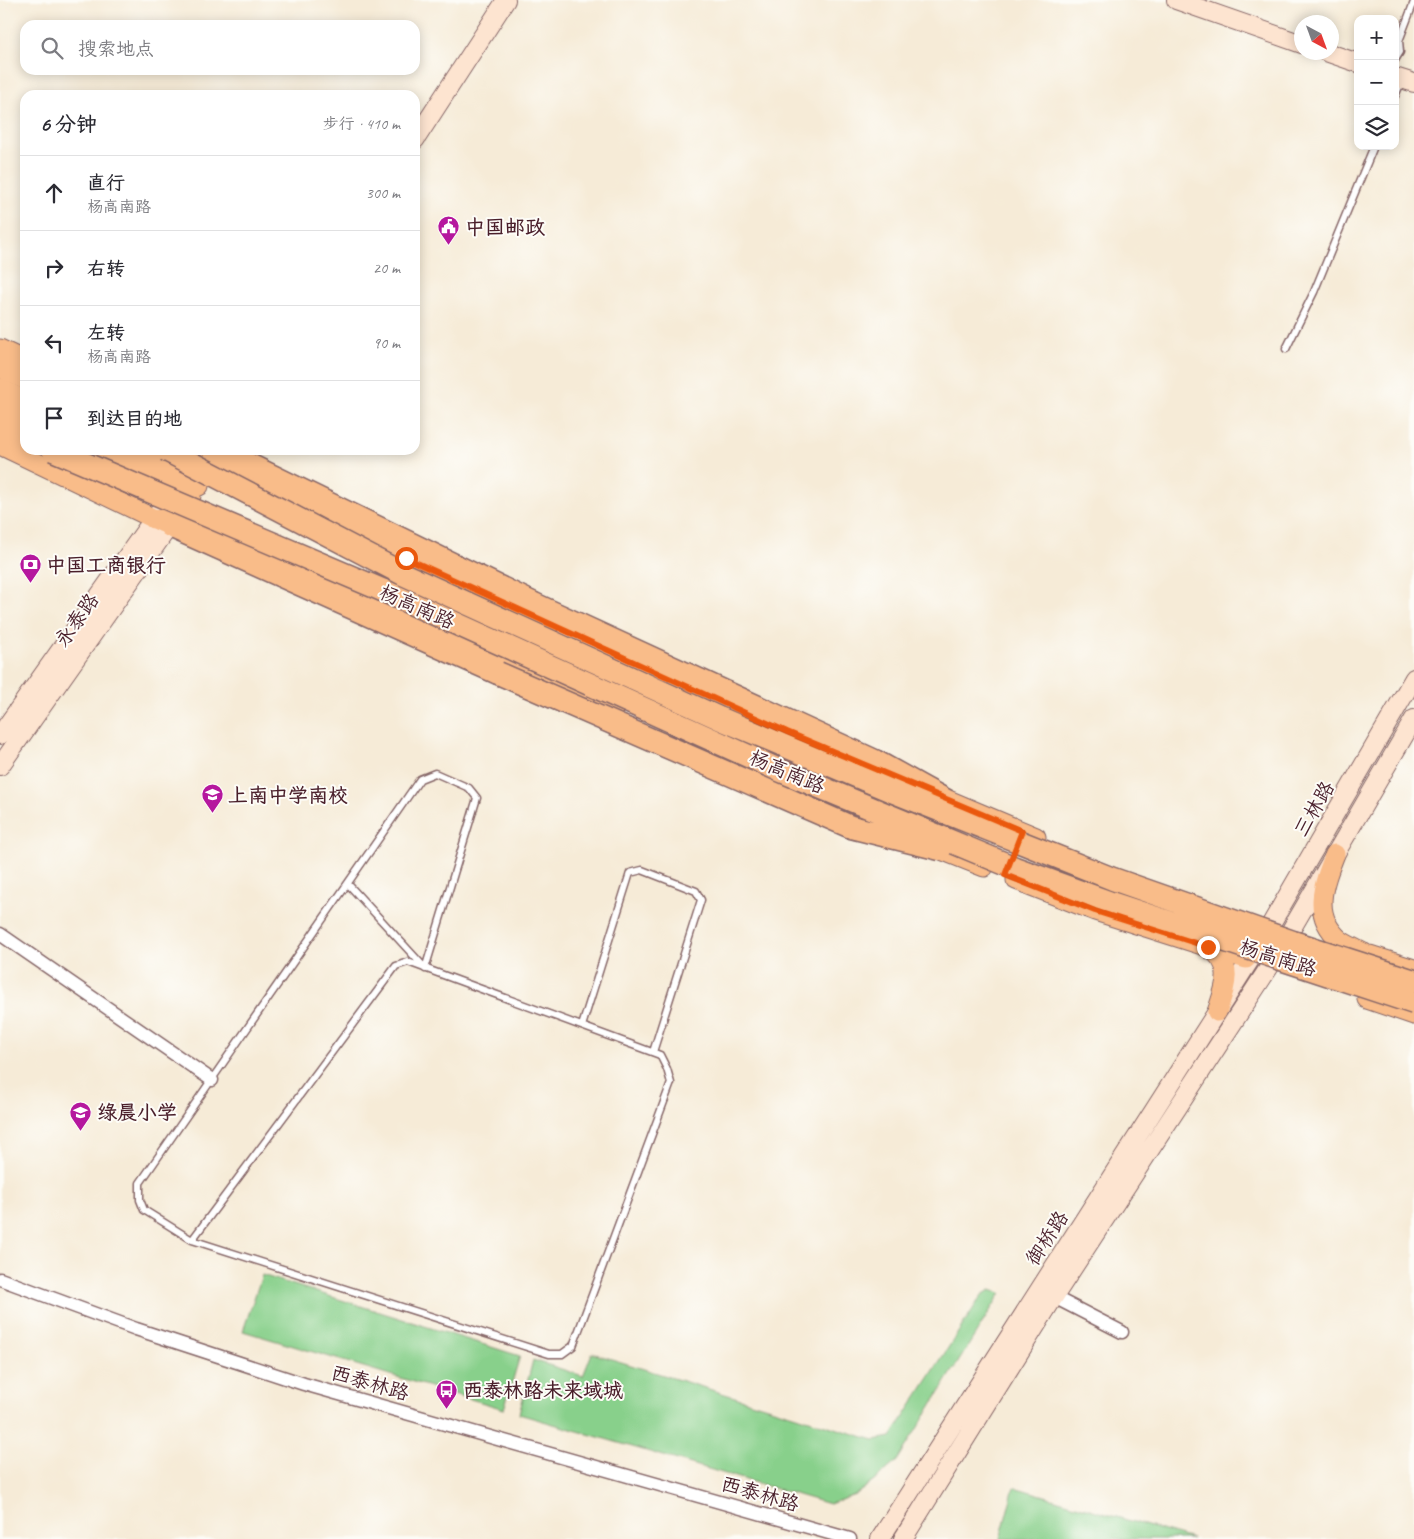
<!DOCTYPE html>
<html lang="zh">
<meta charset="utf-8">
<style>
body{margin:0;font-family:Caveat,"LXGW WenKai TC",sans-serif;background:#f7f7f7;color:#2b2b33}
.controls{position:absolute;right:15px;top:15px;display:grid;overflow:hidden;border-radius:10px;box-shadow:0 2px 12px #0003}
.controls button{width:45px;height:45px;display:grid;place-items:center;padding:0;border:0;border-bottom:1px solid #e1e1e2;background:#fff;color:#2b2b33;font:25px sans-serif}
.compass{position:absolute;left:1294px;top:15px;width:45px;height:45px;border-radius:50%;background:#fff;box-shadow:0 2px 12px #0003;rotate:139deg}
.stop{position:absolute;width:15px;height:15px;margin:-11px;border:4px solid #ea580c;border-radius:50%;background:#fff}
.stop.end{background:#ea580c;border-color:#fff;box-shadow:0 1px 5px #0008}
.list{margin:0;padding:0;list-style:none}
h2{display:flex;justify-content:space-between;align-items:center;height:65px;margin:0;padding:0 20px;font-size:21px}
h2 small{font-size:16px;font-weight:400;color:#7c7c81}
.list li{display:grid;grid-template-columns:32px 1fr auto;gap:15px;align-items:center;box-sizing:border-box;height:75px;padding:0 20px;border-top:1px solid #e1e1e2}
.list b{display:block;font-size:19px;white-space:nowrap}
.list p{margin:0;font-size:16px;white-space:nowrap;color:#7c7c81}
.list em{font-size:16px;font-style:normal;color:#7c7c81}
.icon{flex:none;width:28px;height:28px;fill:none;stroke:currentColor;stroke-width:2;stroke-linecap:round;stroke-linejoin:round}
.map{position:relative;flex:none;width:1414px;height:1539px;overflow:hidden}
.search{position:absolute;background:#fff;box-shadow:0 2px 12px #0003;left:20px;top:20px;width:400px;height:55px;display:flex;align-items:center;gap:12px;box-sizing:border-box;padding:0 18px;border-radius:15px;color:#7c7c81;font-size:19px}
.panel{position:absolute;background:#fff;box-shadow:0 2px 12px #0003;left:20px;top:90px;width:400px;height:365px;border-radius:15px}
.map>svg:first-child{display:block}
.green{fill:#88d08b;stroke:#69785b}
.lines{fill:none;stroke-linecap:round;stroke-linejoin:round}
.lane-casing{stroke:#866667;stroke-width:9}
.street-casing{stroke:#866667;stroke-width:15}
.secondary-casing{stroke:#866667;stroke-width:20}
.primary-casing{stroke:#866667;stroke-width:21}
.highway-casing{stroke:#866667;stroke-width:25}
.lane{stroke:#fff;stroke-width:6}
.street{stroke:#fff;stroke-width:12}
.secondary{stroke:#fde4d0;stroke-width:18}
.primary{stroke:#f9bc89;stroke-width:19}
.highway{stroke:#f9bc89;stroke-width:22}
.highway-bridge-casing{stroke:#866667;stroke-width:25;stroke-linecap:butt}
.highway-bridge{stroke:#f9bc89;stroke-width:22}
.route{stroke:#ea580c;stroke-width:6}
.labels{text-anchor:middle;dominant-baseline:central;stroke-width:4;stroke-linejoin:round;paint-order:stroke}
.poi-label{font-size:20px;font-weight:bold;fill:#4a1f2b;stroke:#fdfcf7;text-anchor:start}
.street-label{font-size:20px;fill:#4a1f2b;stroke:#fdfcf7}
</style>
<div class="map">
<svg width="1414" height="1539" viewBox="0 0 1414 1539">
<rect width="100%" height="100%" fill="#fdfcf7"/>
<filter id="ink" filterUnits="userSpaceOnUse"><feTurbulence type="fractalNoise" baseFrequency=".02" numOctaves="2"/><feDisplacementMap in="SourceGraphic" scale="10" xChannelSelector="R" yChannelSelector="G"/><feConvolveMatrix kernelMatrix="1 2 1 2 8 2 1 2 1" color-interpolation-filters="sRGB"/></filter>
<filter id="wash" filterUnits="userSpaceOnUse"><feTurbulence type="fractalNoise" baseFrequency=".0096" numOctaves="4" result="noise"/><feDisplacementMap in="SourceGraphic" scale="20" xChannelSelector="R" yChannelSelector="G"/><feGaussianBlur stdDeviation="1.12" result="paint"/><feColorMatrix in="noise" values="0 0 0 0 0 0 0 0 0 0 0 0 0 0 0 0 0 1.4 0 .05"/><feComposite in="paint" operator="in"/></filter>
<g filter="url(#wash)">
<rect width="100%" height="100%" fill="#f6ebd7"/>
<path class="green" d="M262,1275l258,81 -16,53 -261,-78z
M990,1290l11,3 -104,168 -23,20 -19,14 -26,9 -310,-90 14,-54 50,16 9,-23 282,87 17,-3 91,-142z
M1014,1487l178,52h-192z"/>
</g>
<g filter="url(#ink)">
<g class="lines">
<defs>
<path id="lane" d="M1395,60l5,-8 -1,-11 15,-39
M1395,96l7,-16
M1286,349l28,-57 60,-146
M348,884l77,84
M408,962l252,93 7,14 4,14 -98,263 -11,8h-13l-357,-114 204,-274z
M582,1026l48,-153 12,-3 54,21 5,9 -48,152
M192,1240l-48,-30 -4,-10v-17l280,-404 15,-6 34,15 8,10 -52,171"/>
<path id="street" d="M0,934l212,146
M0,1279l136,50 168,55 546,155
M1054,1297l68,35"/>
<path id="secondary" d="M1176,0l126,44
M1326,52l32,11
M1395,77l19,6
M415,140l91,-140
M0,735l162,-228
M0,766l177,-251
M880,1539l370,-579 164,-282
M903,1539l151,-242 216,-331 144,-247"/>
<path id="primary" d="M0,349l25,12
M0,388l25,13
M0,406l25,12
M0,445l163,78
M94,450l97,46
M126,450l73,36
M206,450l8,14 193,94 143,66
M153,519l23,-2 437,194
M934,794l102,43
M814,800l68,26
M926,844l58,23
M1335,854c-12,31 -24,61 5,86 7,5 16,9 24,13
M1016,880l79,31 151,48
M1209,948c27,16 16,40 8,64
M1370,955l44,14
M1367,999l47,16"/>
<path id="highway" d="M0,366l25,12
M0,426l25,12
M223,452l309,151
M170,526l328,147"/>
</defs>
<use href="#lane" class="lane-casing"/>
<use href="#street" class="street-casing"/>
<use href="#secondary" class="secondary-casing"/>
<use href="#primary" class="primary-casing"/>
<use href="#highway" class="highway-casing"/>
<use href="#lane" class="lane"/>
<use href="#street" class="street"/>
<use href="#secondary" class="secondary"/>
<use href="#primary" class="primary"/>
<use href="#highway" class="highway"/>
<defs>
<path id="highway-bridge" d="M53,450l329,140 397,180 236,98 99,36 300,99
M166,450l239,125 314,143 173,73 221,88 180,63 121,39
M532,603l343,158 72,40
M498,673l353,154 89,22"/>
</defs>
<use href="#highway-bridge" class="highway-bridge-casing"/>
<use href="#highway-bridge" class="highway-bridge"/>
</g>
</g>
<g class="lines" filter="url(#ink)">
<path class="route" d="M406,558l381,174 235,99 -17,44 90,36 113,36"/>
</g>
<defs>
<symbol id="civic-pin" viewBox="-11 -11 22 30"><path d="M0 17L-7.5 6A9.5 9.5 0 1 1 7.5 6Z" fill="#b5179e" stroke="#fdfcf7"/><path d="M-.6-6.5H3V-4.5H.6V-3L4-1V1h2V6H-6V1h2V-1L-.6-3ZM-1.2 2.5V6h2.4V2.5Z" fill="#fff"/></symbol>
<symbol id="bank-pin" viewBox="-11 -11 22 30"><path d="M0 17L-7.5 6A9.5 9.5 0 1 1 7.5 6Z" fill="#b5179e" stroke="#fdfcf7"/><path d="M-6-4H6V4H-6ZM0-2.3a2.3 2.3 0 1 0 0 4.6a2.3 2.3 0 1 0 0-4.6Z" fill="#fff"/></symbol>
<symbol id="school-pin" viewBox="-11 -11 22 30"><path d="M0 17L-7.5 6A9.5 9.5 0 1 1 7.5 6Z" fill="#b5179e" stroke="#fdfcf7"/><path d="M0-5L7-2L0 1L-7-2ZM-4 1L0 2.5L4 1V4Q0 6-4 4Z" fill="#fff"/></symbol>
<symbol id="bus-pin" viewBox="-11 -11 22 30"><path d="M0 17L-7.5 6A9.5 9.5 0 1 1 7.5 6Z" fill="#b5179e" stroke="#fdfcf7"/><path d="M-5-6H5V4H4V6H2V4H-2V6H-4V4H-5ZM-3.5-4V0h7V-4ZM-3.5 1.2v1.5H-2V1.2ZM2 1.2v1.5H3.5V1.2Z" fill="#fff"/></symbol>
</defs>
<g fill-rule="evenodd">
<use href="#civic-pin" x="436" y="214" width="25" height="34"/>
<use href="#bank-pin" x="18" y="552" width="25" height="34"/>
<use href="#school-pin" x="200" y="782" width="25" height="34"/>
<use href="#school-pin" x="68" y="1100" width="25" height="34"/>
<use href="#bus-pin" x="434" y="1378" width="25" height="34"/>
</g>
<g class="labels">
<g class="poi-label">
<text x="465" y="227">中国邮政</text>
<text x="46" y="565">中国工商银行</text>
<text x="228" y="795">上南中学南校</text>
<text x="97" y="1112">绿晨小学</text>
<text x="463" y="1390">西泰林路未来域城</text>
</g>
<g class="street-label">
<text transform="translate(417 607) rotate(24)">杨高南路</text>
<text transform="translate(77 620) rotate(-55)">永泰路</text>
<text transform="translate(787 772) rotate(23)">杨高南路</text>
<text transform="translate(1314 809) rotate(-60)">三林路</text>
<text transform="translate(1278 958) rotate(18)">杨高南路</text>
<text transform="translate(1047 1238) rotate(-57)">御桥路</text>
<text transform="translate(370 1383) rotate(16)">西泰林路</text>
<text transform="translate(760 1494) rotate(16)">西泰林路</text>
</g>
</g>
</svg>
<div class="controls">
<button>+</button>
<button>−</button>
<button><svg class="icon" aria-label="layers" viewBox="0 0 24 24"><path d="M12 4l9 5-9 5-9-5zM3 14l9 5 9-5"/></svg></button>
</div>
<svg class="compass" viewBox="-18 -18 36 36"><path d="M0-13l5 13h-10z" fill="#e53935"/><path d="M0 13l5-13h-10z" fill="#7c7c81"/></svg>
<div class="stop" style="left:406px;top:558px"></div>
<div class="stop end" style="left:1208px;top:947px"></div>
<div class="search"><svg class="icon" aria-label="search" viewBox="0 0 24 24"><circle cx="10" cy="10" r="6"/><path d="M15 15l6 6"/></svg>搜索地点</div>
<section class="panel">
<h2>6 分钟<small>步行 · 410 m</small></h2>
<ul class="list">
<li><svg class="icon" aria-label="ahead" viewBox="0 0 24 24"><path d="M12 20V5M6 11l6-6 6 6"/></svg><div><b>直行</b><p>杨高南路</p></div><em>300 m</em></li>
<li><svg class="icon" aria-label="right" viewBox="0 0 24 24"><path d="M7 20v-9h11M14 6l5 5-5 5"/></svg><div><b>右转</b></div><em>20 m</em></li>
<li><svg class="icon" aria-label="left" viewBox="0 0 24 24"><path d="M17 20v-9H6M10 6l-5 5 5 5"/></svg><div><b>左转</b><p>杨高南路</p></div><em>90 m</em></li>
<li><svg class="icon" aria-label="arrive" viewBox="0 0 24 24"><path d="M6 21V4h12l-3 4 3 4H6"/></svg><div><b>到达目的地</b></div></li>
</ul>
</section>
</div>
